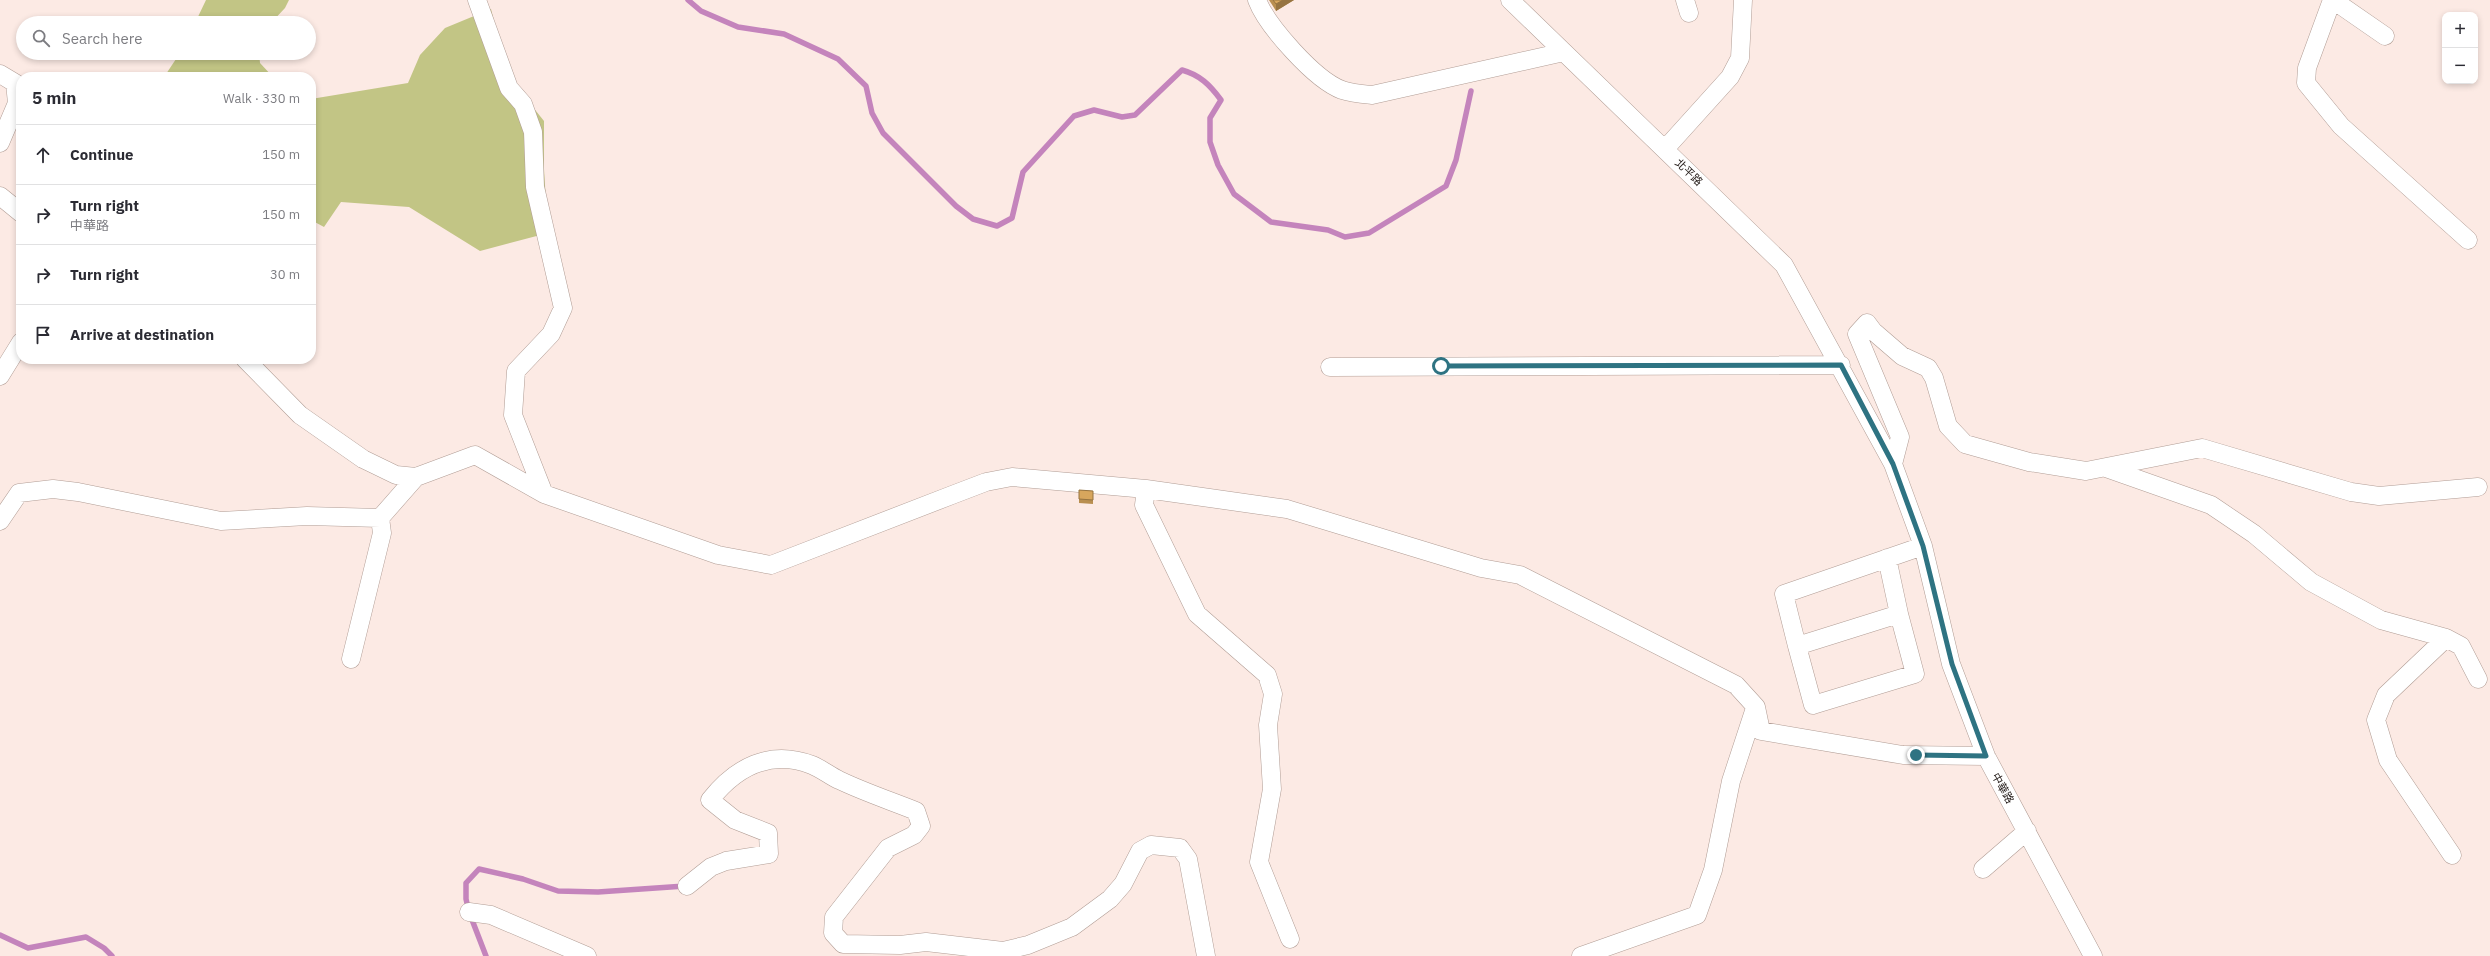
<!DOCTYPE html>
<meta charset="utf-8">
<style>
body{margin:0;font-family:"IBM Plex Sans","Noto Sans TC",sans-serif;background:#f7f7f7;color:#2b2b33}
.controls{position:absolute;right:12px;top:12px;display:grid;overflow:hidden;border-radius:8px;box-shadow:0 2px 6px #0003}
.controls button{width:36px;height:36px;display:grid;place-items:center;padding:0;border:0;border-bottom:1px solid #e1e1e2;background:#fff;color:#2b2b33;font:20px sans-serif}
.stop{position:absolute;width:12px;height:12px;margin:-9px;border:3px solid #2e7382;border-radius:50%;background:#fff}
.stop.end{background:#2e7382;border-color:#fff;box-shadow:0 1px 4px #0008}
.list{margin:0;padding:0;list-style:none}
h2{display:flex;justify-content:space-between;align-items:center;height:52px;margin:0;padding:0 16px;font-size:17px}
h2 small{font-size:13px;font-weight:400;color:#7c7c81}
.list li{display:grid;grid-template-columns:26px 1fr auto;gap:12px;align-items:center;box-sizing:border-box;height:60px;padding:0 16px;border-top:1px solid #e1e1e2}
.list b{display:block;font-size:15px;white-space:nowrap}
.list p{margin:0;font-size:13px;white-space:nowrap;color:#7c7c81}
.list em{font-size:13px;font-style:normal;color:#7c7c81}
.icon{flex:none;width:22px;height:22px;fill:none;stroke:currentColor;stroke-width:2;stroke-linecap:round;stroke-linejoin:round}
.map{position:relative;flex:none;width:2490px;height:956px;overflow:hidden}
.search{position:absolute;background:#fff;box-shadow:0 2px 6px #0003;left:16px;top:16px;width:300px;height:44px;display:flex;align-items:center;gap:10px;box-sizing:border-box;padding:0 14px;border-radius:22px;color:#7c7c81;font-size:15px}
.panel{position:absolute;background:#fff;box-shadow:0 2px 6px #0003;left:16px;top:72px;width:300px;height:292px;border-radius:16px}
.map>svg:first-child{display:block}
.green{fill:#c2c585}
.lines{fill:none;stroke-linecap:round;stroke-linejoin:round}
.stream{stroke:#c484bc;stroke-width:5.5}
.minor-casing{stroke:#b19d95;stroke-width:19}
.minor{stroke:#fff;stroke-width:18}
.wall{fill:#b98f50}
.shaded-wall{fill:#967441}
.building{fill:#d7a65d;stroke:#967441}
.route{stroke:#2e7382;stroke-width:5}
.labels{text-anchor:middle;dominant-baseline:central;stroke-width:3.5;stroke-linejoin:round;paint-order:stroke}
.street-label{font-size:11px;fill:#29211e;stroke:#fff}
</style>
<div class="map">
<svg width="2490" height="956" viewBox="0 0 2490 956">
<rect width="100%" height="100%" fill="#fceae4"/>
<path class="green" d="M206,0h83l-4,8 -14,15h-76z
M491,9l10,40 15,37 28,35v48l4,64 -68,18 -71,-44 -68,-5 -17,25 -13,-7v-121l97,-16 12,-28 25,-27z
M180,53h79l1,10 13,14h-109z"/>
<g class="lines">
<path class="stream" d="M688,0l13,11 37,16 46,7 54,25 28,27 6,27 11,20 73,73 17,13 24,7 15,-8 11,-46 51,-56 20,-6 28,7 13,-2 47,-45c18,5 28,15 39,30l-11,18v24l8,23 16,29 37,28 57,8 17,7 24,-4 77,-47 10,-26 15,-69
M0,935l28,13 58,-11 18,11 8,8
M486,956l-17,-44 -3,-13v-16l13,-14 44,10 35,12 40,1 87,-6"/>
<defs>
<path id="minor" d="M477,0l32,88 14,16 10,28 2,55 28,121 -12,26 -35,37 -3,44 31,79
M1257,0c10,26 58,80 85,90 9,3 20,4 30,5l192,-43
M1510,0l274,265 109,199 30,82 28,118 35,92 107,200
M1685,0l4,13
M2332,0l-25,68 -1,15 35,43 127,114
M2333,0l52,36
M0,74l15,9 2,20 -17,40
M1665,149l65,-72 10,-19 3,-58
M0,196l21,17
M245,359l55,56 63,44 33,16 20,2 59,-22 69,39 174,61 53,10 181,-70 34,-13 26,-5 134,12 141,20 194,59 39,7 216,110 20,22 5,24 142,24 83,1
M1330,367l511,-2
M0,376l21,-34
M1893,464l7,-27 -43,-103 10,-11 6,8 29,25 26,12 6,10 14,48 17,18 64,18 57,9 116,-23 149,44 28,4 99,-9
M2106,468l105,37 43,29 57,48 70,38 65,18 -60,57 -10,25 12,40 64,95
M1146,489l-2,16 53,109 70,61 6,19 -5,31 4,64 -13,73 31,77
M0,521l19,-28 34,-4 25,3 143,29 86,-5 73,2 36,-41
M1887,558l12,56 -102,32 -13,-52 139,-48
M2446,638l15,8 17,33
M1797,646l16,59 102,-31 -16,-60
M351,659l31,-126 -2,-15
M1983,869l44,-38
M687,886l24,-19 15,-6 43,-7 -1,-21 -33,-13 -25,-20c26,-33 60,-51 102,-35 10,4 18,11 27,15 25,12 52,21 77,31l5,15 -7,9 -26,13 -54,69 -1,16 10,11 57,1 26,-3 77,9 25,-6 44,-18 38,-28 13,-15 17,-33 11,-6 29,3 8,11 18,97
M469,912l22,3 96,41
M1581,956l116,-41 16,-45 18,-89 24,-73"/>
</defs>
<use href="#minor" class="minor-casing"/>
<use href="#minor" class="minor"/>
</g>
<path class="wall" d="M1269,0h25l-18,11z
M1079,490l14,1v13l-14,-1z"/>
<path class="shaded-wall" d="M1283,0h11l-18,11v-7z"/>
<path class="building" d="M1273,0h10l-7,4z
M1079,490l14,1v9l-14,-1z"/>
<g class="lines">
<path class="route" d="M1441,366l400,-1 52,99 30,82 29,118 34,92 -70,-1"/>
</g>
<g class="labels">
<g class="street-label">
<text transform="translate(1689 172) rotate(44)">北平路</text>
<text transform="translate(2003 788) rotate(61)">中華路</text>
</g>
</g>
</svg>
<div class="controls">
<button>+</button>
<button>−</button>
</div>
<div class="stop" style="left:1441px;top:366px"></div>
<div class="stop end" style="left:1916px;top:755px"></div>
<div class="search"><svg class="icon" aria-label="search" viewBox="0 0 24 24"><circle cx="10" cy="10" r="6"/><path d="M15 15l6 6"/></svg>Search here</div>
<section class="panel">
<h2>5 min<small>Walk · 330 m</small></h2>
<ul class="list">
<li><svg class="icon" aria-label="ahead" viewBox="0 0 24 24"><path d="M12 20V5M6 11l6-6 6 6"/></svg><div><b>Continue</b></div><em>150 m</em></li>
<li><svg class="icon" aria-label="right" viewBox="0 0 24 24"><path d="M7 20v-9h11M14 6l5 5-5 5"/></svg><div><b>Turn right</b><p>中華路</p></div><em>150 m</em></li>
<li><svg class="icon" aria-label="right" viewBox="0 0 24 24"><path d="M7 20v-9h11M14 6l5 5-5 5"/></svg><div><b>Turn right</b></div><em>30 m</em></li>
<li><svg class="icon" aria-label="arrive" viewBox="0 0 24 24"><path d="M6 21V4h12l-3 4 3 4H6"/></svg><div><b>Arrive at destination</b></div></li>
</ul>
</section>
</div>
